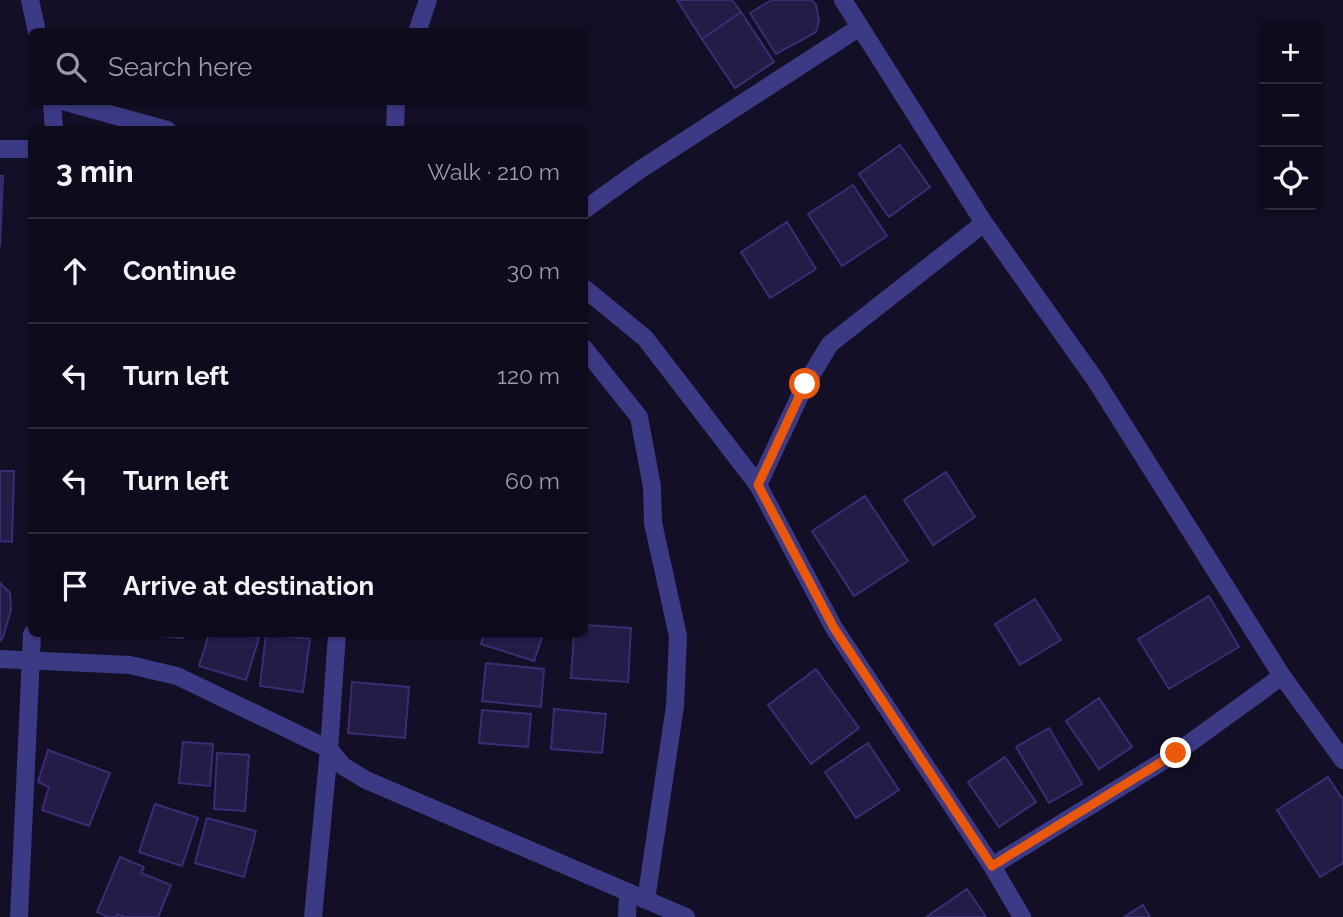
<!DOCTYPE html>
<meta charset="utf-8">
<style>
body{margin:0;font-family:Raleway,sans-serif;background:#1c1929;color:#f1f3f6}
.controls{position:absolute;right:21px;top:21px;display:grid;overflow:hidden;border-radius:10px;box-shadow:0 2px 5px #0004}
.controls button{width:63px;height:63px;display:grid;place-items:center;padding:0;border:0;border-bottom:2px solid #2e2b3b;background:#0e0b1c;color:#f1f3f6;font:35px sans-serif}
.stop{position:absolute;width:21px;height:21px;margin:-16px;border:5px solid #ea580c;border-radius:50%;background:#fff}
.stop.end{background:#ea580c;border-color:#fff;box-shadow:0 2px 7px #0008}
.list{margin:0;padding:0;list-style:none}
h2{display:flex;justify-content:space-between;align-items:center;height:91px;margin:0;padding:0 28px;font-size:30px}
h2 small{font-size:23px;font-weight:400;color:#9b9ba3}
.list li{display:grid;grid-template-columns:46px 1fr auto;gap:21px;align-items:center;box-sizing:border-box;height:105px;padding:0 28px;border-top:2px solid #2e2b3b}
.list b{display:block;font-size:26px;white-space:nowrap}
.list em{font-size:23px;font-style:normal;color:#9b9ba3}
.icon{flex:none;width:38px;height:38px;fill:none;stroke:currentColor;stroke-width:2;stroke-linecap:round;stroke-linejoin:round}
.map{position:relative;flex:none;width:1343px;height:917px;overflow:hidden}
.search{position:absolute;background:#0e0b1c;box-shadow:0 2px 5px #0004;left:28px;top:28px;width:560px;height:77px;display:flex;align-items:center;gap:18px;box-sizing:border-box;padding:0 24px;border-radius:10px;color:#9b9ba3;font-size:26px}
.panel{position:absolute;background:#0e0b1c;box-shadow:0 2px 5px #0004;left:28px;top:126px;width:560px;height:511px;border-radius:10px}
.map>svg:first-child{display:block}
.building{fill:#241b47;stroke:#3b2d73;stroke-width:2}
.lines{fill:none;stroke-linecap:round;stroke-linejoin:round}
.street{stroke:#3d3a85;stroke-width:18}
.route{stroke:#ea580c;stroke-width:9}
</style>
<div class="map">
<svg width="1343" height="917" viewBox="0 0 1343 917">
<rect width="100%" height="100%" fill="#130f26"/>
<path class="building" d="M677,0h55l9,12 -39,27z
M772,0h40l4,5 3,16 -3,11 -40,22 -26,-41z
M741,12l33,50 -39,26 -33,-49z
M900,145l30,42 -41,30 -30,-43z
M0,176h3l-3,71z
M853,185l34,51 -45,30 -34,-52z
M787,222l29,47 -46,29 -29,-46z
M0,471h14l-2,71 -12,-1z
M946,472l29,45 -42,28 -29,-45z
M865,496l43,65 -54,35 -42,-65z
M0,583l10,10 1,17 -8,27 -3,4z
M1209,596l30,51 -70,42 -31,-50z
M1035,599l26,41 -41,25 -25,-41z
M584,625l47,3 -3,54 -57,-4 3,-44h10z
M134,634h49v4z
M209,634h35l15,4 -13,42 -47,-14z
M266,634l44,5 -7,53 -43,-6z
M484,634h59l-9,27 -53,-17z
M486,663l58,6 -3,38 -59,-6z
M816,669l43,59 -48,36 -43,-59z
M352,682l57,5 -4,51 -57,-5z
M1099,698l33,49 -33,22 -33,-48z
M554,709l52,5 -4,39 -51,-4z
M482,710l49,4 -3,33 -49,-4z
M1049,728l33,56 -33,19 -33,-56z
M183,742l30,2 -3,42 -31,-3z
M868,743l31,47 -43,28 -31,-46z
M48,750l62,23 -21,53 -47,-16 7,-23 -11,-5z
M217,753l32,2 -4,56 -31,-2z
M1005,757l31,45 -37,25 -31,-45z
M1328,777l15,23v63l-23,14 -43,-67z
M155,804l43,14 -16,48 -43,-14z
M207,818l49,13 -12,46 -49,-14z
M120,857l24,10 -3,6 30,12 -13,32h-34l-6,-3 -1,3h-9l-11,-5z
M967,889l19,28h-60z
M1143,905l7,12h-26z"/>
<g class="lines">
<path class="street" d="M30,0l7,32
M843,0l141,223 110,155 188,298 61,84
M417,32l11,-32
M52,102l2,28
M66,102l101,28
M395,130l1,-28
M0,149h32
M584,210l57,-41 219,-142
M584,288l61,50 113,147 76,143 158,238 30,51
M584,348l55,69 13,70 1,36 25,113 -3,70 -29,194
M758,485l47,-100 25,-41 154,-121
M0,659l130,6 47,11 152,73 14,17 23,14 320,137
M992,866l184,-113 106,-77
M19,917l13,-283
M313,917l16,-168 8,-115
M627,917l1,-25"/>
</g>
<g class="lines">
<path class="route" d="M805,384l-47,101 76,143 158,238 184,-113"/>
</g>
</svg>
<div class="controls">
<button>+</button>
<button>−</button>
<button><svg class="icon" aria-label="locate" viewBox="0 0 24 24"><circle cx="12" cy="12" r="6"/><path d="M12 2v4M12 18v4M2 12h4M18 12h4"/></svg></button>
</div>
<div class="stop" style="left:805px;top:384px"></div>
<div class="stop end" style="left:1176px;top:753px"></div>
<div class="search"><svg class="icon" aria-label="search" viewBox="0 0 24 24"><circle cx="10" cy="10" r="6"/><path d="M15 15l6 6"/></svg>Search here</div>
<section class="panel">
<h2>3 min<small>Walk · 210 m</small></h2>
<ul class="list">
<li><svg class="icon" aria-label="ahead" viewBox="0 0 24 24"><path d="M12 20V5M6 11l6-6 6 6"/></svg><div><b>Continue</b></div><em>30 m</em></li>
<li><svg class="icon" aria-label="left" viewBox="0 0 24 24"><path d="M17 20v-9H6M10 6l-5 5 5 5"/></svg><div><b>Turn left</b></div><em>120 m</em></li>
<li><svg class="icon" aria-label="left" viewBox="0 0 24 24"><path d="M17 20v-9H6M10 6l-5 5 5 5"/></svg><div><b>Turn left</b></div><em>60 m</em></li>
<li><svg class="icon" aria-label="arrive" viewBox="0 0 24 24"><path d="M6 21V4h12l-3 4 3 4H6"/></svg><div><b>Arrive at destination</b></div></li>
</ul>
</section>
</div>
